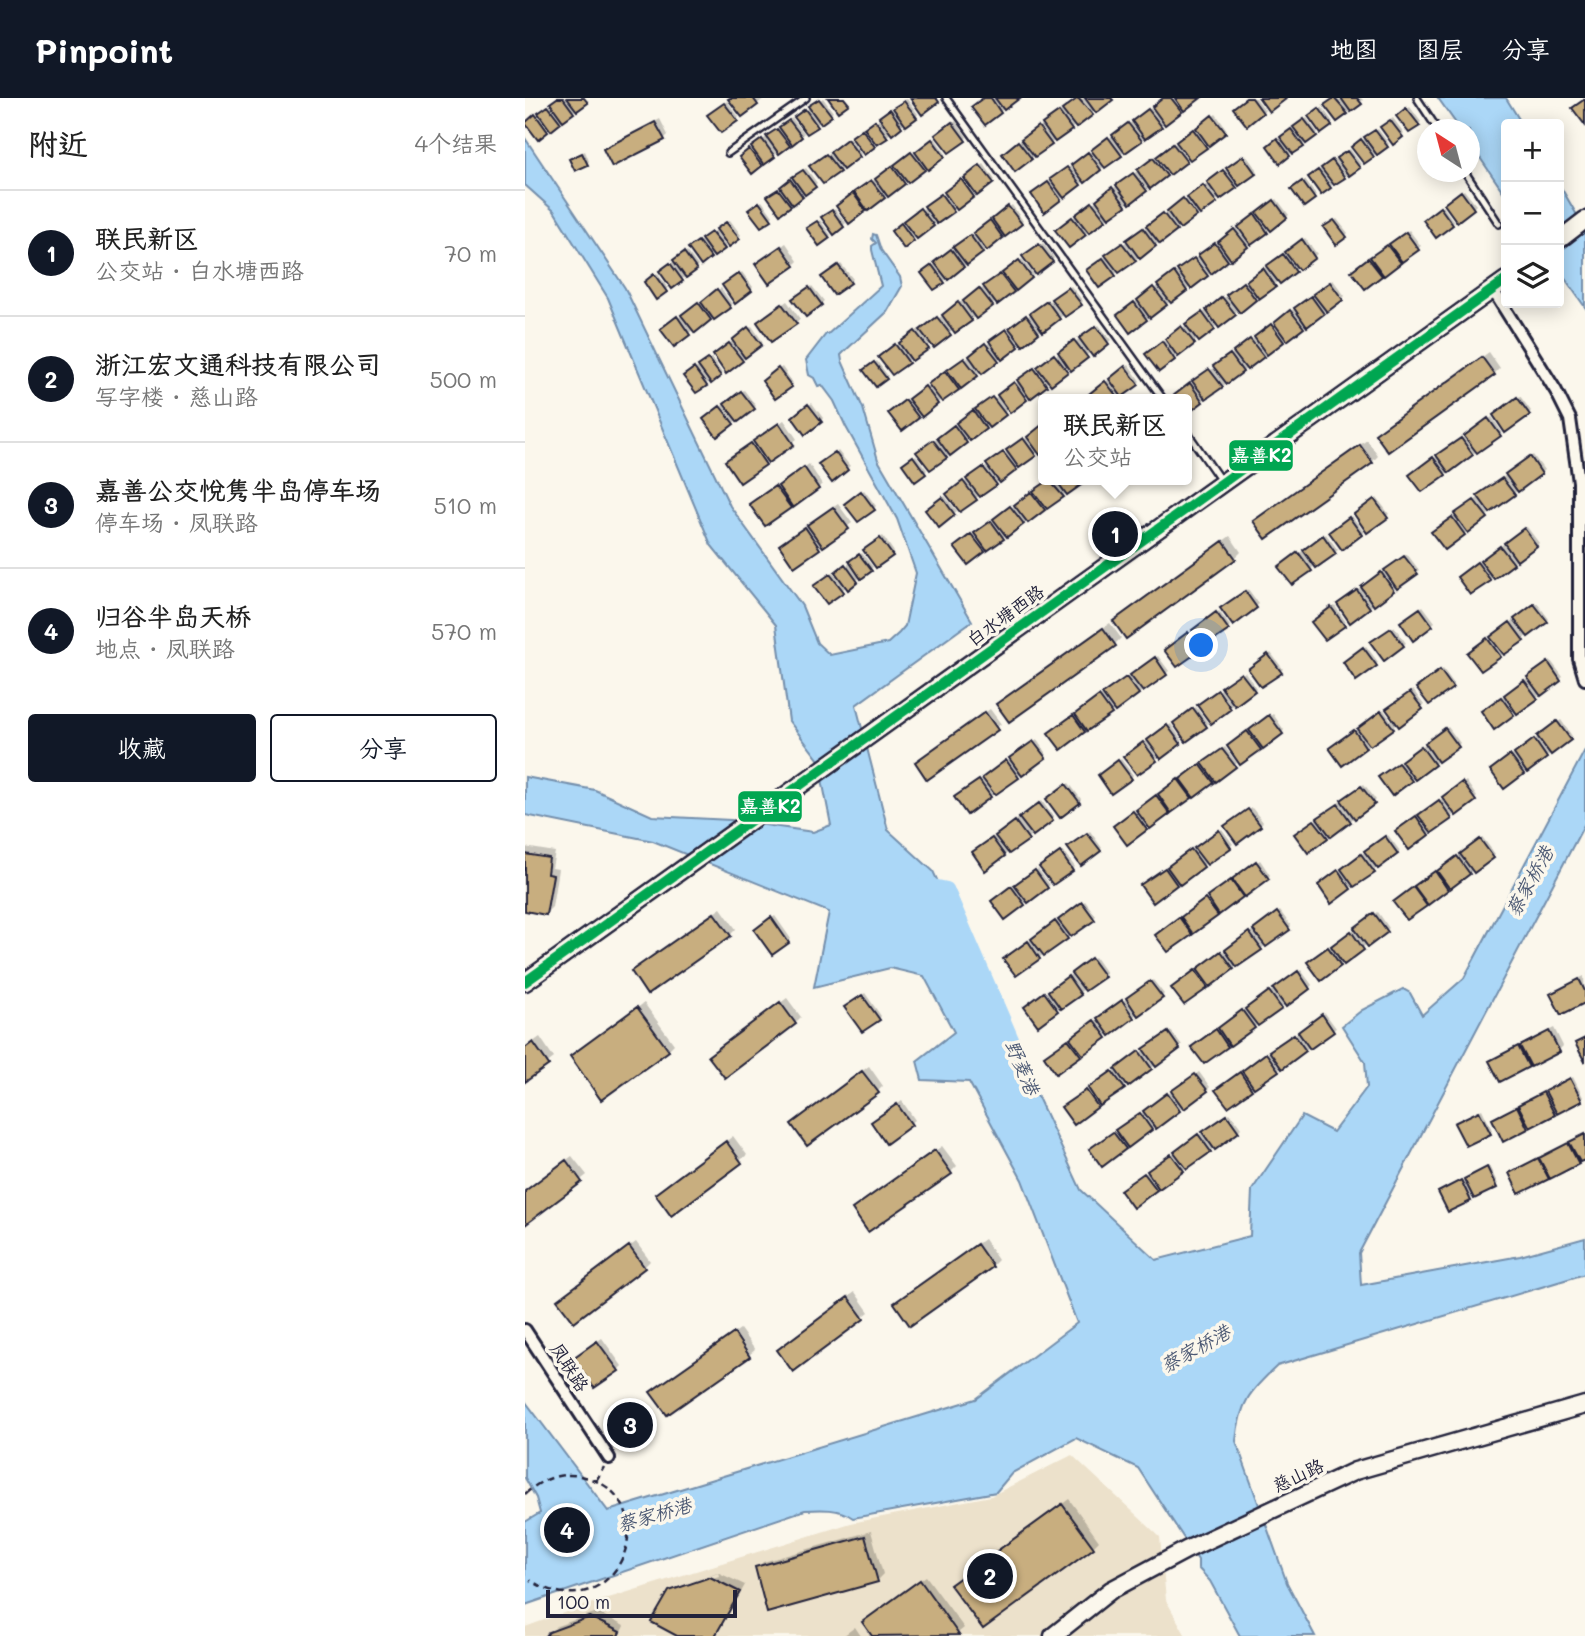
<!DOCTYPE html>
<html lang="zh">
<meta charset="utf-8">
<style>
body{margin:0;font-family:Mali,"LXGW WenKai TC",sans-serif;background:#f2f2f2;color:#222}
.controls{position:absolute;right:21px;top:21px;display:grid;overflow:hidden;border-radius:7px;box-shadow:0 4px 18px #0003}
.controls button{width:63px;height:63px;display:grid;place-items:center;padding:0;border:0;border-bottom:2px solid #e0e0e0;background:#fff;color:#222;font:35px sans-serif}
.compass{position:absolute;left:892px;top:21px;width:63px;height:63px;border-radius:50%;background:#fff;box-shadow:0 4px 18px #0003;rotate:324deg}
.scale{position:absolute;left:21px;bottom:18px;width:191px;box-sizing:border-box;padding-left:7px;border:4px solid #22223b;border-top:0;font-size:19px;line-height:24px;white-space:nowrap;color:#22223b;-webkit-text-stroke:5px #fbf7ec;paint-order:stroke}
.you{position:absolute;left:677px;top:548px;width:24px;height:24px;margin:-18px;border:5px solid #fff;border-radius:50%;background:#1a73e8;box-shadow:0 0 0 10px #1a73e833}
.badge{display:grid;place-items:center;width:46px;height:46px;border-radius:50%;background:#111827;color:#fff;font-size:23px;font-weight:700}
.pin{position:absolute;translate:-50% -50%;border:4px solid #fff;box-shadow:0 2px 7px #0006}
.popup{position:absolute;left:513px;top:296px;width:154px;height:91px;box-sizing:border-box;display:grid;place-content:center;border-radius:7px;background:#fff;filter:drop-shadow(0 2px 5px #0005);font-size:23px;white-space:nowrap;color:#767676}
.popup b{font-size:26px;color:#222}
.popup::after{content:'';position:absolute;left:50%;top:100%;margin-left:-14px;border:14px solid transparent;border-top-color:#fff}
.list{margin:0;padding:0;list-style:none}
h2{display:flex;justify-content:space-between;align-items:center;height:91px;margin:0;padding:0 28px;font-size:30px}
h2 small{font-size:23px;font-weight:400;color:#767676}
.list li{display:grid;grid-template-columns:46px 1fr auto;gap:21px;align-items:center;box-sizing:border-box;height:126px;padding:0 28px;border-top:2px solid #e0e0e0}
.list b{display:block;font-size:26px;white-space:nowrap}
.list p{margin:0;font-size:23px;white-space:nowrap;color:#767676}
.list em{font-size:23px;font-style:normal;color:#767676}
.actions{display:flex;gap:14px;padding:21px 28px}
.actions a{flex:1;padding:16px 0;border:2px solid #111827;border-radius:7px;text-align:center;font-size:24px;color:#111827}
.actions .main{background:#111827;color:#fff}
.icon{flex:none;width:38px;height:38px;fill:none;stroke:currentColor;stroke-width:2;stroke-linecap:round;stroke-linejoin:round}
.map{position:relative;flex:none;width:1060px;height:1538px;overflow:hidden}
header{display:flex;align-items:center;gap:42px;box-sizing:border-box;height:98px;padding:0 35px;background:#111827;color:#fff}
header strong{font-size:33px}
nav{display:flex;gap:38px;margin-inline-start:auto;font-size:24px}
main{display:flex}
aside{flex:1;background:#fff}
.map>svg:first-child{display:block}
.built{fill:#ece1cb}
.water{fill:#abd7f7;stroke:#748fac;stroke-width:2}
.shadow{fill:#0003}
.lines{fill:none;stroke-linecap:round;stroke-linejoin:round}
.canal{stroke:#abd7f7;stroke-width:14}
.building{fill:#c8ae7f;stroke:#22223b;stroke-width:2}
.lane-casing{stroke:#22223b;stroke-width:10}
.street-casing{stroke:#22223b;stroke-width:16}
.secondary-casing{stroke:#22223b;stroke-width:21}
.path{stroke:#22223b;stroke-width:2.5;stroke-dasharray:7 5;stroke-linecap:butt}
.lane{stroke:#fbf7ec;stroke-width:5}
.street{stroke:#fbf7ec;stroke-width:10}
.secondary{stroke:#fbf7ec;stroke-width:16}
.bus-1-casing{stroke:#fbf7ec;stroke-width:16}
.bus-1{stroke:#00a651;stroke-width:10}
.labels{text-anchor:middle;dominant-baseline:central;stroke-width:7;stroke-linejoin:round;paint-order:stroke}
.street-label{font-size:18px;fill:#22223b;stroke:#fbf7ec}
.water-label{font-size:19px;font-style:italic;fill:#4b5873;stroke:#fbf7ec}
.line-badge{stroke:#fbf7ec;stroke-width:2.5}
.badge-label{font-size:19px;text-anchor:middle;font-weight:bold;fill:#fff}
</style>
<header>
<strong>Pinpoint</strong>
<nav><a>地图</a><a>图层</a><a>分享</a></nav>
</header>
<main>
<aside>
<h2>附近<small>4个结果</small></h2>
<ul class="list">
<li><span class="badge">1</span><div><b>联民新区</b><p>公交站 · 白水塘西路</p></div><em>70 m</em></li>
<li><span class="badge">2</span><div><b>浙江宏文通科技有限公司</b><p>写字楼 · 慈山路</p></div><em>500 m</em></li>
<li><span class="badge">3</span><div><b>嘉善公交悦隽半岛停车场</b><p>停车场 · 凤联路</p></div><em>510 m</em></li>
<li><span class="badge">4</span><div><b>归谷半岛天桥</b><p>地点 · 凤联路</p></div><em>570 m</em></li>
</ul>
<div class="actions"><a class="main">收藏</a><a>分享</a></div>
</aside>
<div class="map">
<svg width="1060" height="1538" viewBox="0 0 1060 1538">
<rect width="100%" height="100%" fill="#fbf7ec"/>
<filter id="ink" filterUnits="userSpaceOnUse"><feTurbulence type="fractalNoise" baseFrequency=".0143" numOctaves="2"/><feDisplacementMap in="SourceGraphic" scale="14" xChannelSelector="R" yChannelSelector="G"/><feConvolveMatrix kernelMatrix="1 2 1 2 8 2 1 2 1" color-interpolation-filters="sRGB"/></filter>
<g filter="url(#ink)">
<path class="built" d="M547,1357l88,82 6,63 20,36h-661v-9l61,-22 265,-82 140,-27z"/>
<path class="water" d="M913,0h68l16,26h-16v72l-36,-53 -1,-13 -9,-1z
M0,40l100,150 105,218 72,100 15,37 13,12 58,-12 11,-10 6,-7 11,-53 -19,-54 -51,-92 -12,-26 -12,-16 -4,1 -4,-8 -5,-3 -3,-15 20,-26h2l53,-48 -9,-36v-4l4,-3 -4,-4 1,-5 3,1 5,15 19,27 2,9 -15,26 -43,40 -3,3 1,6 21,47 15,52 94,161 -116,84 32,125 45,41 148,319 75,70 94,-24 2,-46 50,-74 31,16 34,-45 -2,-25 -23,-36 20,-16 41,-21 7,4 12,22 42,-37 121,-228v73l-226,430 2,32 159,-29 65,-18v36l-308,92c-27,25 -37,36 -41,75l51,142 28,53h-75l-30,-55 -12,-13v-8l-60,-92 -62,-30 -64,35 -16,19 -143,26c-14,-10 -31,-9 -48,-8l-280,95v-83l15,-9 -4,-15 -11,-20v-77l83,110 368,-112 101,-76 -55,-143 -53,-98 -47,-2 -5,-19 37,-29 -30,-56 -34,-8 -76,19 15,-75 -176,-71 -128,-26v-38l70,13 57,26 79,4 82,12 18,-7 -13,-66 -29,-38 -13,-96 -65,-80 -103,-247 -54,-87 -29,-26z
M1034,86l26,45v78l-26,-37z"/>
<path class="shadow" d="M34,0l30,2 -42,31 -17,-11z
M207,0h33l-23,17z
M298,0l10,14 -17,13 -17,-10z
M460,0h33l-33,25z
M554,0h34l-82,60 -25,-7z
M640,0h33l-138,101 -25,-7z
M723,0h8l9,12 -3,2z
M810,0h26l2,2 -16,13 -18,-11z
M382,1l11,15 -2,3 -11,5 -31,24 -18,-11z
M202,3l12,16 -2,2 -25,-6z
M797,9l11,15 -3,3 -17,-11z
M885,9l11,15 -3,2 -17,-10z
M691,16l11,16 -21,16 -121,88 -25,-7z
M267,20l12,15 -3,3 -40,29 -17,-11z
M782,20l11,15 -38,28 -9,-17z
M868,20l11,15 -11,9 -9,-17z
M135,21l8,16 -4,4 -59,10z
M431,23l11,16 -2,2 -25,-6z
M853,31l11,15 -25,18 -8,-17z
M325,40l11,16 -2,2 -20,15 -25,-7z
M410,40l11,16 -2,2 -79,54 -24,-7z
M825,51l11,15 -40,29 -9,-18z
M60,53l4,10 -2,3 -16,-5z
M721,57l11,15 -57,43 -85,61 -25,-6z
M459,66l11,16 -91,66 -8,-17z
M281,70l11,15 -15,12 -12,10 -18,-11z
M780,82l11,15 -2,2 -18,-10z
M939,92l12,15 -3,3 -24,-7z
M752,101l12,16 -37,28 -106,76 -24,-7z
M237,103l11,15 -2,2 -18,-10z
M487,107l11,16 -88,67 -9,-17z
M918,108l11,16 -2,2 -24,-7z
M310,111l11,14 -12,10 -8,-18z
M812,121l11,14 -3,3 -17,-11z
M205,122l11,15 -3,3 -28,19 -17,-11z
M295,122l11,15 -2,2 -18,-11z
M884,132l12,16 -18,14 -23,15 -24,-7z
M780,140l12,16 -3,2 -116,83 -39,30 -9,-17z
M261,145l12,18 -4,4 -32,-5z
M518,145l11,15 -2,3 -25,-7z
M162,153l11,15 -2,3 -14,10 -18,-10z
M497,161l12,16 -79,56 -1,-2 -22,14 -25,18 -24,-6 36,-26 1,3 42,-31 1,2z
M316,166l12,15 -18,14 -9,-18z
M217,174l11,15 -2,3 -24,-7z
M132,175l11,15 -11,9 -9,-17z
M808,182l12,16 -3,3 -155,113v-13h-9l-3,-3 3,-2z
M287,188l12,15 -18,14 -9,-18z
M546,188l12,15 -3,3 -98,66 -64,47 -25,-7z
M196,190l11,16 -17,14 -2,-2 -19,13 -20,16 -9,-18z
M262,203l13,18 -5,4 -32,-5z
M574,227l12,15 -18,14 -2,-2 -82,57 -63,48 -25,-7z
M227,228l11,16 -21,18 -25,-7z
M964,254l11,16 -6,6 -117,60z
M187,260l10,15 -2,2 -14,9 -18,-10z
M352,263l11,15 -3,2 -17,-10z
M604,267l11,16 -2,2 -22,16h-34z
M257,269l11,16 -17,14 -10,-18z
M219,292l12,16 -3,2 -20,15 -25,-7z
M995,298l11,15 -3,3 -31,-1z
M287,305l11,15 -2,3 -25,-7z
M967,319l10,15 -25,19 -32,23 -31,-1z
M259,322l13,19 -56,41 -10,-23z
M518,328v24l-3,2 -1,-1 -63,47 -25,-6z
M842,342l11,16 -6,6 -111,53z
M313,353l12,15 -18,14 -9,-18z
M391,357l11,15 -3,3 -17,-11z
M1008,357l11,15 -31,24 -31,-1z
M284,366l13,20 -4,4 -29,18 -33,-6z
M526,382h34l-102,71 -24,-7z
M339,392l12,16 -2,2 -25,-6z
M420,398l12,15 -18,14 -9,-18z
M852,400l12,16 -3,2 -28,-4z
M953,400l11,16 -25,20 -28,-5z
M313,406l14,19 -57,42 -10,-24z
M827,418l12,16 -3,2 -28,-5z
M1002,429l12,16 -26,20 -23,16 -29,-4z
M801,436l12,16 -21,16 -1,-2 -5,5 -28,-4z
M358,438l11,16 -17,14 -9,-18z
M705,438l11,16 -6,6 -114,57z
M337,455l11,14 -25,20 -1,-1 -5,4 -24,-6 15,-12 2,3z
M882,456l12,16 -68,51 -10,-19z
M723,491l11,15 -25,19 -9,-17z
M1012,505l12,16 -26,20 -23,17 -28,-5z
M810,508l11,16 -21,16 -9,-19z
M898,508l12,16 -21,16 -10,-18z
M694,513l11,15 -53,39 -8,-18z
M585,525l11,15 -6,6 -111,54z
M869,528l12,17 -3,2 -28,-5z
M841,548l12,16 -2,3 -28,-5z
M746,555l12,16 -3,2 -27,-4z
M633,558l11,15 -25,19 -60,41 -31,-1z
M1026,563l12,16 -68,51 -10,-19z
M918,571l11,15 -2,2 -32,-1z
M720,574l11,16 -45,33 -9,-18z
M888,592l11,15 -81,58 -9,-17 50,-36 7,10 3,-2 -3,-11z
M671,609l12,16 -2,3 -28,-5z
M465,611l11,15 -73,54 -7,-20z
M748,616l11,16 -2,3 -23,16 -27,-5z
M1036,622l11,16 -26,21 -23,16 -28,-5z
M646,626l11,16 -45,33 -9,-19z
M923,629l12,16 -26,21 -23,16 -28,-5z
M512,642l10,15 -52,38 -5,3 -31,-1z
M700,649l12,16 -43,32 -1,-1 -47,35 -28,-5z
M596,661l12,16 -2,3 -29,-5z
M941,683l11,16 -26,20 -23,17 -28,-5z
M544,685l12,16 -2,3 -28,-5z
M839,686l12,16 -26,21 -23,16 -28,-5z
M517,703l12,17 -68,51 -10,-19z
M727,710l11,14 -3,3 -31,-1z
M697,731l11,15 -79,56 -9,-17z
M565,733l12,17 -3,2 -27,-5z
M863,737l12,16 -68,50 -10,-18z
M958,740l12,16 -69,50 -28,-5z
M0,749l30,5 -3,16 6,1 -6,38 -6,6 -21,-3z
M538,753l12,16 -22,16 -9,-19z
M735,762l10,15 -2,3 -100,72 -8,-18z
M513,771l12,16 -3,2 -23,17 -28,-5z
M560,803l11,15 -79,58 -9,-18z
M196,810l15,21 -6,6 -91,30z
M755,813l11,15 -2,3 -82,58 -32,-1z
M853,814l11,16 -68,50 -9,-18z
M250,818l16,23 -19,14 -13,-26z
M570,859l11,16 -68,50 -9,-18z
M776,872l11,15 -3,3 -105,74 -8,-17z
M1059,878l1,25 -33,-6 5,-5z
M628,882l11,14 -3,3 -82,58 -31,-1z
M340,895l16,23 -2,3 -30,-14z
M262,900l14,19 -6,6 -78,27z
M119,905l30,41 -6,6 -90,1z
M800,915l11,15 -3,2 -104,75 -9,-18z
M1029,930l9,18 -4,4 -31,15 -37,-4 5,-4z
M646,933l11,14 -25,19 -60,42 -31,-1z
M15,939l14,21 -29,22v-32z
M344,968l14,20 -6,6 -78,26z
M674,974l11,15 -3,3 -82,58 -31,-1z
M1048,979l10,20 -2,3 -54,28 -33,-9z
M377,1003l13,19 -28,21 -9,-23z
M957,1011l10,21 -2,2 -31,-11z
M705,1015l11,15 -3,3 -105,74 -8,-17z
M1060,1035v25l-65,33 -9,-18 4,-4z
M208,1038l14,19 -76,59 -14,-20z
M417,1048l15,20 -6,6 -90,31z
M47,1058l15,19 -62,48v-32z
M964,1068l9,18 -49,26 -6,-20z
M459,1141l14,21 -6,6 -96,37z
M111,1144l14,19 -6,6 -78,27z
M330,1194l14,20 -76,58 -8,-26z
M215,1231l15,21 -6,5 -90,31z
M77,1240l20,28 -4,4 -39,-16z
M544,1401l30,42 -6,6 -140,38z
M346,1433l12,43 -6,6 -120,-12 6,-6z
M192,1474l28,13 -29,51h-36l-9,-44 48,-16 -1,-4 -42,15z
M401,1478l38,52 -10,8h-80l-10,-14z
M72,1514l27,14 -5,10h-71l9,-10z
M330,1529l6,9h-18z"/>
<g class="lines">
<path class="canal" d="M399,786l23,5 77,178"/>
</g>
<path class="building" d="M32,0h6l11,15 -11,8 -13,-18z
M42,0h17l4,5 -11,8z
M205,0h23l5,7 -16,12 -14,-18z
M303,0h16l5,6 -11,8z
M385,0h26l3,4 -17,13z
M458,0h8l10,15 -16,12 -14,-18z
M470,0h25l-16,12z
M553,0l15,17 -17,13 -14,-18z
M560,0h26l2,2 -17,13z
M638,0h8l11,14 -17,13 -13,-18z
M650,0h26l-17,13z
M721,0h6l11,15 -16,13 -14,-18z
M734,0h26l1,1 -17,13z
M809,0l14,16 -11,8 -13,-17z
M816,0h16l5,6 -11,8z
M294,1l13,17 -11,8 -13,-18z
M1060,1v26l-13,-17z
M379,3l13,17 -11,8 -13,-18z
M199,5l14,18 -17,12 -14,-18z
M23,8l13,17 -10,8 -13,-18z
M794,10l13,18 -11,8 -13,-18z
M881,10l14,18 -11,7 -13,-17z
M280,11l13,18 -11,7 -13,-17z
M365,11l12,18 -10,8 -13,-18z
M623,11l14,18 -17,12 -13,-18z
M534,14l13,18 -17,12 -13,-18z
M10,16l13,18 -10,8 -13,-17z
M687,17l14,18 -17,13 -13,-18z
M779,21l13,17 -11,8 -13,-17z
M264,22l13,17 -10,8 -13,-18z
M350,22l13,18 -11,7 -13,-17z
M865,22l13,17 -10,8 -13,-18z
M130,24l10,18 -53,27 -9,-18z
M427,24l14,19 -17,12 -14,-18z
M603,25l14,18 -17,12 -13,-18z
M513,28l14,19 -17,12 -14,-18z
M252,31l13,17 -11,8 -13,-18z
M337,31l13,18 -11,8 -13,-18z
M668,31l14,19 -17,12 -14,-18z
M766,31l13,18 -11,7 -13,-17z
M850,32l13,17 -11,8 -13,-18z
M583,39l14,19 -17,12 -14,-18z
M752,40l13,18 -10,8 -13,-18z
M237,41l13,18 -11,8 -13,-18z
M322,41l13,18 -17,13 -13,-18z
M407,41l13,18 -17,13 -13,-18z
M836,41l13,18 -10,7 -13,-17z
M493,43l14,18 -17,13 -13,-18z
M648,46l14,18 -17,13 -14,-18z
M224,51l13,17 -10,8 -13,-17z
M822,53l13,17 -11,8 -13,-18z
M386,54l14,18 -17,13 -14,-18z
M563,54l13,18 -16,13 -14,-18z
M57,55l6,12 -13,6 -6,-12z
M301,56l14,18 -17,12 -14,-18z
M718,58l13,18 -17,12 -13,-18z
M628,60l14,18 -17,13 -13,-19z
M807,62l13,18 -11,7 -13,-17z
M455,67l14,18 -17,13 -13,-18z
M367,68l13,18 -17,13 -13,-18z
M542,69l14,18 -17,13 -14,-19z
M278,72l13,17 -11,8 -13,-18z
M698,72l14,18 -17,12 -13,-18z
M793,72l13,18 -10,7 -13,-18z
M608,75l14,18 -17,13 -14,-19z
M265,81l13,18 -10,8 -13,-18z
M436,81l13,18 -17,13 -13,-18z
M346,82l14,18 -17,13 -14,-19z
M777,83l13,18 -11,8 -13,-18z
M523,84l13,18 -17,13 -13,-19z
M678,87l14,18 -17,12 -13,-18z
M587,89l14,19 -17,12 -13,-18z
M253,91l13,17 -11,8 -13,-18z
M936,93l13,18 -17,13 -13,-18z
M328,95l13,18 -17,13 -13,-18z
M416,96l13,18 -17,12 -13,-18z
M658,100l14,18 -17,13 -13,-18z
M749,102l13,18 -16,13 -14,-18z
M234,104l13,18 -11,7 -13,-17z
M567,104l14,18 -17,13 -14,-18z
M483,108l14,18 -17,13 -13,-18z
M915,109l13,18 -17,13 -13,-18z
M395,110l14,18 -17,13 -14,-18z
M307,112l12,17 -10,8 -13,-18z
M638,115l14,18 -17,13 -14,-18z
M730,116l13,19 -17,12 -13,-18z
M547,119l14,18 -17,13 -14,-18z
M465,122l13,18 -16,13 -14,-18z
M809,122l13,17 -11,8 -13,-18z
M292,123l13,17 -11,8 -13,-18z
M201,124l14,17 -11,8 -13,-18z
M376,125l13,18 -10,8 -13,-18z
M618,130l13,18 -16,13 -14,-19z
M709,131l14,18 -17,13 -13,-18z
M186,134l14,17 -11,8 -13,-18z
M881,134l13,18 -17,12 -13,-18z
M445,137l13,18 -16,12 -14,-18z
M777,141l13,19 -16,12 -14,-18z
M173,143l13,17 -10,8 -13,-18z
M597,145l14,18 -17,12 -14,-18z
M690,145l13,18 -17,13 -13,-19z
M514,146l14,18 -17,13 -14,-19z
M862,147l14,18 -17,13 -14,-19z
M256,148l14,20 -26,18 -14,-20z
M426,151l13,18 -16,13 -14,-18z
M159,154l13,18 -11,8 -13,-18z
M758,156l13,18 -16,12 -14,-18z
M578,160l13,18 -17,12 -13,-18z
M669,160l14,18 -17,13 -14,-19z
M843,160l14,18 -17,13 -14,-18z
M494,162l13,18 -16,13 -14,-18z
M145,165l13,18 -11,8 -13,-18z
M313,167l13,18 -17,12 -13,-18z
M407,167l13,18 -11,7 -13,-17z
M738,170l13,19 -17,12 -13,-18z
M649,174l13,19 -16,12 -14,-18z
M214,175l13,18 -17,13 -13,-19z
M129,176l13,18 -11,8 -12,-18z
M475,176l14,18 -17,13 -14,-19z
M718,184l13,18 -16,13 -14,-18z
M805,184l13,18 -16,12 -14,-18z
M284,189l13,18 -16,12 -14,-18z
M543,189l14,18 -17,12 -14,-18z
M628,189l14,18 -17,13 -13,-18z
M454,190l14,18 -17,13 -13,-18z
M192,191l14,19 -17,12 -13,-18z
M786,198l13,18 -17,13 -13,-19z
M697,199l14,18 -17,13 -13,-18z
M522,203l13,18 -17,13 -13,-19z
M173,204l13,18 -16,13 -14,-18z
M433,204l14,19 -17,12 -13,-18z
M609,204l13,18 -17,13 -13,-18z
M257,206l15,20 -26,18 -14,-20z
M765,212l14,18 -17,13 -13,-18z
M677,214l13,18 -16,12 -14,-18z
M501,217l13,18 -16,13 -14,-18z
M152,218l13,19 -16,12 -14,-18z
M412,219l14,18 -17,13 -14,-18z
M746,226l13,18 -17,13 -13,-18z
M571,228l13,18 -16,13 -14,-19z
M656,228l14,18 -17,13 -13,-18z
M223,229l14,18 -17,13 -13,-18z
M481,231l13,18 -17,13 -13,-19z
M390,233l14,18 -17,12 -13,-18z
M725,241l14,18 -17,13 -14,-18z
M549,242l14,18 -17,13 -13,-19z
M637,243l13,19 -16,12 -14,-18z
M204,245l14,18 -17,13 -13,-19z
M460,245l14,18 -17,13 -13,-18z
M370,246l14,19 -17,12 -14,-18z
M529,256l14,18 -17,13 -14,-18z
M705,256l13,18 -16,12 -14,-18z
M957,259l13,18 -107,77 -13,-18z
M439,260l14,18 -17,13 -14,-19z
M183,261l13,17 -10,8 -13,-18z
M349,264l13,17 -11,8 -13,-17z
M600,268l14,19 -17,12 -13,-18z
M169,270l13,18 -11,7 -13,-17z
M253,270l14,19 -17,12 -13,-18z
M509,270l13,18 -17,13 -13,-19z
M684,271l14,18 -17,12 -14,-18z
M420,273l14,19 -17,12 -14,-18z
M580,283l14,18h-26l-4,-5z
M489,284l13,18 -17,13 -13,-18z
M665,285l13,19 -16,12v-15h-12l-2,-3z
M400,288l13,18 -16,13 -14,-18z
M216,293l14,18 -17,13 -14,-18z
M467,299l14,18 -17,13 -14,-19z
M992,299l13,18 -25,18 -12,-18z
M380,302l14,18 -17,13 -14,-18z
M283,306l14,18 -17,13 -13,-18z
M195,308l14,18 -17,13 -14,-18z
M448,312l13,19 -16,12 -14,-18z
M963,320l13,18 -24,17 -13,-17z
M254,325l15,22 -26,18 -15,-22z
M518,326v29l-3,2 -13,-18z
M429,327l13,18 -17,13 -13,-18z
M498,340l13,18 -17,12 -13,-18z
M936,340l12,17 -24,18 -13,-18z
M408,342l14,18 -17,12 -14,-18z
M226,345l15,22 -26,18 -15,-22z
M835,347l13,18 -107,76 -13,-18z
M310,354l13,18 -16,13 -14,-19z
M478,354l14,18 -17,13 -14,-19z
M388,358l13,18 -11,8 -13,-18z
M1005,358l12,18 -24,18 -13,-18z
M908,359l13,18 -24,17 -13,-17z
M279,369l15,22 -26,19 -15,-22z
M458,369l14,18 -17,12 -14,-18z
M977,380l13,17 -25,18 -13,-18z
M524,382l15,17 -17,12 -14,-18z
M531,382h26l2,3 -17,12z
M438,383l14,19 -17,12 -14,-18z
M250,388l16,22 -26,18 -16,-22z
M336,393l14,19 -17,12 -14,-18z
M506,394l14,18 -17,13 -14,-18z
M417,399l13,18 -16,13 -14,-18z
M849,401l14,19 -21,15 -13,-19z
M949,402l14,18 -20,15 -14,-19z
M485,408l14,18 -17,13 -14,-18z
M308,409l16,22 -26,18 -16,-22z
M824,419l13,18 -20,15 -13,-18z
M927,419l13,18 -20,15 -14,-18z
M466,423l13,18 -17,12 -13,-18z
M280,429l15,22 -26,18 -15,-22z
M999,430l13,18 -20,15 -13,-18z
M446,436l14,18 -17,13 -14,-18z
M798,437l13,19 -20,14 -13,-18z
M355,440l13,18 -17,12 -13,-18z
M698,443l13,18 -110,80 -13,-18z
M975,448l14,18 -20,15 -14,-18z
M773,454l14,19 -20,14 -14,-18z
M334,456l13,17 -11,8 -12,-18z
M879,458l14,18 -21,15 -13,-19z
M952,464l14,19 -21,14 -13,-18z
M320,466l13,18 -10,8 -13,-18z
M856,474l13,19 -20,15 -13,-19z
M305,476l14,18 -17,12 -14,-18z
M832,492l13,18 -20,15 -13,-19z
M720,493l12,17 -24,18 -13,-18z
M1009,506l14,18 -20,15 -14,-18z
M806,509l14,19 -20,14 -14,-18z
M895,510l13,18 -20,15 -13,-19z
M691,514l13,18 -25,17 -12,-17z
M985,524l14,19 -20,14 -14,-18z
M578,530l13,18 -107,76 -13,-18z
M866,530l13,18 -20,15 -14,-19z
M663,534l13,18 -24,17 -13,-17z
M962,540l14,19 -20,14 -14,-18z
M838,549l14,19 -21,15 -13,-19z
M743,556l14,19 -21,14 -13,-18z
M630,559l12,18 -24,17 -13,-17z
M1023,564l13,19 -20,15 -14,-19z
M915,572l13,18 -24,17 -13,-17z
M716,575l14,18 -20,15 -14,-19z
M601,579l13,17 -24,18 -13,-18z
M999,582l14,19 -21,15 -13,-19z
M693,592l13,19 -20,15 -14,-19z
M885,594l13,17 -24,18 -13,-18z
M574,598l13,18 -25,17 -12,-17z
M976,599l13,18 -20,15 -13,-19z
M668,610l14,19 -21,15 -13,-19z
M856,613l13,18 -24,17 -13,-17z
M460,614l13,18 -71,50 -12,-18z
M548,617l12,17 -24,18 -13,-17z
M744,617l14,19 -20,15 -14,-19z
M1032,623l14,19 -20,15 -14,-19z
M642,627l14,19 -20,15 -14,-19z
M920,630l14,19 -21,15 -13,-19z
M829,632l12,18 -24,18 -13,-18z
M722,633l14,19 -21,15 -13,-19z
M1009,641l13,19 -20,15 -13,-19z
M508,643l13,17 -24,18 -13,-18z
M618,644l14,19 -20,14 -14,-18z
M896,648l14,19 -20,15 -14,-19z
M697,651l14,18 -20,15 -14,-19z
M985,657l14,19 -20,15 -14,-19z
M481,662l13,18 -24,17 -13,-17z
M593,662l14,19 -21,15 -13,-19z
M873,665l14,18 -20,15 -14,-19z
M675,666l14,19 -20,15 -14,-19z
M653,681l14,19 -21,15 -13,-19z
M454,682l12,17 -24,18 -13,-18z
M937,684l14,19 -20,15 -14,-19z
M541,686l14,19 -20,15 -14,-19z
M836,688l14,18 -20,15 -14,-19z
M631,697l14,19 -20,15 -14,-19z
M914,702l13,19 -20,14 -14,-18z
M514,705l14,18 -20,15 -14,-18z
M813,706l13,18 -20,15 -14,-19z
M723,711l13,17 -24,18 -13,-18z
M608,713l14,19 -20,15 -14,-19z
M891,718l13,19 -20,15 -14,-19z
M789,722l14,18 -20,15 -14,-19z
M490,723l14,19 -20,14 -14,-18z
M694,732l12,18 -24,17 -13,-17z
M562,735l14,18 -20,15 -14,-19z
M860,738l13,18 -20,15 -14,-18z
M467,740l13,18 -20,15 -13,-19z
M955,741l14,19 -20,15 -14,-19z
M666,751l13,18 -24,18 -13,-18z
M535,754l13,19 -20,14 -14,-18z
M0,756l24,4 -2,16 6,1 -7,40 -21,-4z
M836,756l14,19 -21,14 -13,-18z
M932,758l13,18 -20,15 -13,-18z
M731,763l13,18 -24,18 -13,-18z
M640,770l12,17 -24,18 -13,-18z
M510,772l13,18 -20,15 -14,-18z
M813,772l13,19 -20,15 -13,-19z
M910,773l13,19 -20,15 -14,-19z
M706,782l12,17 -24,18 -12,-18z
M486,788l14,19 -20,15 -14,-19z
M888,789l14,19 -20,14 -14,-18z
M680,801l13,17 -25,18 -12,-17z
M557,804l13,18 -24,17 -13,-17z
M752,814l13,18 -24,17 -13,-17z
M189,815l17,23 -84,59 -16,-24z
M849,815l14,19 -20,15 -14,-19z
M246,819l18,26 -17,12 -18,-25z
M654,819l13,18 -24,17 -13,-17z
M530,823l13,18 -24,17 -13,-17z
M826,833l13,19 -20,15 -13,-19z
M724,834l13,18 -25,17 -12,-17z
M503,843l12,18 -24,17 -13,-17z
M803,849l13,19 -20,15 -14,-19z
M696,853l13,18 -24,18 -13,-18z
M566,860l14,19 -20,14 -14,-18z
M670,872l13,18 -24,17 -13,-17z
M773,873l12,18 -24,18 -13,-18z
M543,878l13,19 -20,14 -13,-18z
M1054,881l6,12v12l-24,12 -11,-21z
M625,883l13,17 -25,18 -12,-18z
M744,893l13,18 -24,17 -13,-17z
M519,894l14,19 -20,15 -14,-19z
M337,897l18,25 -18,12 -18,-25z
M597,902l12,18 -24,18 -13,-18z
M255,904l16,22 -71,54 -17,-22z
M112,909l32,44 -68,49 -31,-44z
M717,912l13,18 -25,18 -12,-18z
M797,916l12,18 -24,17 -12,-17z
M569,922l13,18 -24,17 -13,-17z
M691,931l12,18 -24,17 -13,-17z
M1024,933l11,21 -29,15 -11,-21z
M643,934l12,17 -24,18 -13,-18z
M769,936l12,17 -24,18 -13,-18z
M1060,940v24l-10,-19z
M543,941l13,17 -25,18 -12,-18z
M8,944l16,23 -24,17v-34z
M993,948l11,21 -29,15 -11,-21z
M614,953l13,18 -24,18 -13,-18z
M741,955l13,18 -25,17 -12,-17z
M337,973l17,22 -72,53 -16,-22z
M587,973l13,18 -25,17 -12,-18z
M715,974l12,18 -24,17 -13,-17z
M670,976l13,17 -24,18 -13,-18z
M1045,980l12,23 -25,13 -12,-23z
M561,992l12,17 -24,18 -13,-18z
M1018,994l12,23 -25,13 -12,-23z
M642,995l13,18 -24,18 -13,-18z
M372,1006l15,21 -26,19 -15,-22z
M992,1008l11,23 -25,13 -11,-23z
M954,1013l12,23 -25,12 -12,-23z
M615,1015l12,17 -24,18 -13,-18z
M702,1017l12,17 -24,18 -13,-18z
M588,1034l13,17 -24,18 -13,-18z
M673,1036l13,18 -24,17 -13,-17z
M1060,1036v26l-5,2 -11,-20z
M201,1043l16,22 -71,53 -16,-22z
M1043,1045l11,21 -29,15 -11,-21z
M410,1052l17,24 -84,58 -16,-23z
M646,1056l13,17 -25,18 -12,-18z
M1013,1060l11,21 -30,15 -10,-21z
M41,1062l16,22 -57,43v-34z
M962,1069l10,21 -23,11 -10,-20z
M619,1075l13,17 -24,18 -13,-18z
M936,1082l10,21 -23,11 -10,-20z
M452,1146l16,23 -83,59 -16,-23z
M104,1148l16,22 -71,54 -17,-22z
M323,1199l16,22 -71,53 -16,-22z
M209,1235l16,24 -83,58 -17,-23z
M72,1243l22,30 -25,17 -21,-30z
M537,1406l32,44 -111,81 -33,-44z
M340,1438l13,46 -111,31 -12,-46z
M185,1479l30,15 -25,44h-38l-26,-14 18,-31z
M395,1482l39,55 -87,1 -10,-14z
M65,1519l30,15 -2,4h-72l3,-4z"/>
<g class="lines">
<defs>
<path id="lane" d="M421,0l217,301
M892,0l21,32
M203,55l78,-55
M940,74l34,52
M662,334l34,49"/>
<path id="street" d="M968,192l63,101 14,28 9,63v177l6,20
M0,1232l84,128"/>
<path id="secondary" d="M1034,142l26,-20
M0,884l981,-702
M528,1538l58,-46 75,-40 169,-79 230,-66"/>
</defs>
<use href="#lane" class="lane-casing"/>
<use href="#street" class="street-casing"/>
<use href="#secondary" class="secondary-casing"/>
<path class="path" d="M71,1383l8,-14
M0,1396c16,-15 37,-23 59,-17 87,21 34,159 -54,103"/>
<use href="#lane" class="lane"/>
<use href="#street" class="street"/>
<use href="#secondary" class="secondary"/>
<defs>
<path id="bus-1" d="M0,884l981,-702"/>
</defs>
<use href="#bus-1" class="bus-1-casing"/>
<use href="#bus-1" class="bus-1"/>
</g>
</g>
<g class="labels">
<g class="street-label">
<text transform="translate(480 517) rotate(-36)">白水塘西路</text>
<text transform="translate(45 1269) rotate(57)">凤联路</text>
<text transform="translate(773 1377) rotate(-25)">慈山路</text>
</g>
<g class="water-label">
<text transform="translate(1004 783) rotate(-61)">蔡家桥港</text>
<text transform="translate(498 969) rotate(67)">野菱港</text>
<text transform="translate(670 1250) rotate(-29)">蔡家桥港</text>
<text transform="translate(129 1416) rotate(-16)">蔡家桥港</text>
</g>
</g>
<g class="line-badge">
<rect x="703" y="341" width="66" height="33" rx="7" fill="#00a651"/>
<rect x="212" y="692" width="66" height="33" rx="7" fill="#00a651"/>
</g>
<g class="badge-label">
<text x="736" y="364">嘉善K2</text>
<text x="245" y="715">嘉善K2</text>
</g>
</svg>
<div class="controls">
<button>+</button>
<button>−</button>
<button><svg class="icon" aria-label="layers" viewBox="0 0 24 24"><path d="M12 4l9 5-9 5-9-5zM3 14l9 5 9-5"/></svg></button>
</div>
<svg class="compass" viewBox="-18 -18 36 36"><path d="M0-13l5 13h-10z" fill="#e53935"/><path d="M0 13l5-13h-10z" fill="#767676"/></svg>
<div class="scale">100 m</div>
<div class="you"></div>
<div class="pin badge" style="left:590px;top:436px">1</div>
<div class="popup"><b>联民新区</b>公交站</div>
<div class="pin badge" style="left:465px;top:1478px">2</div>
<div class="pin badge" style="left:105px;top:1327px">3</div>
<div class="pin badge" style="left:42px;top:1432px">4</div>
</div>
</main>
